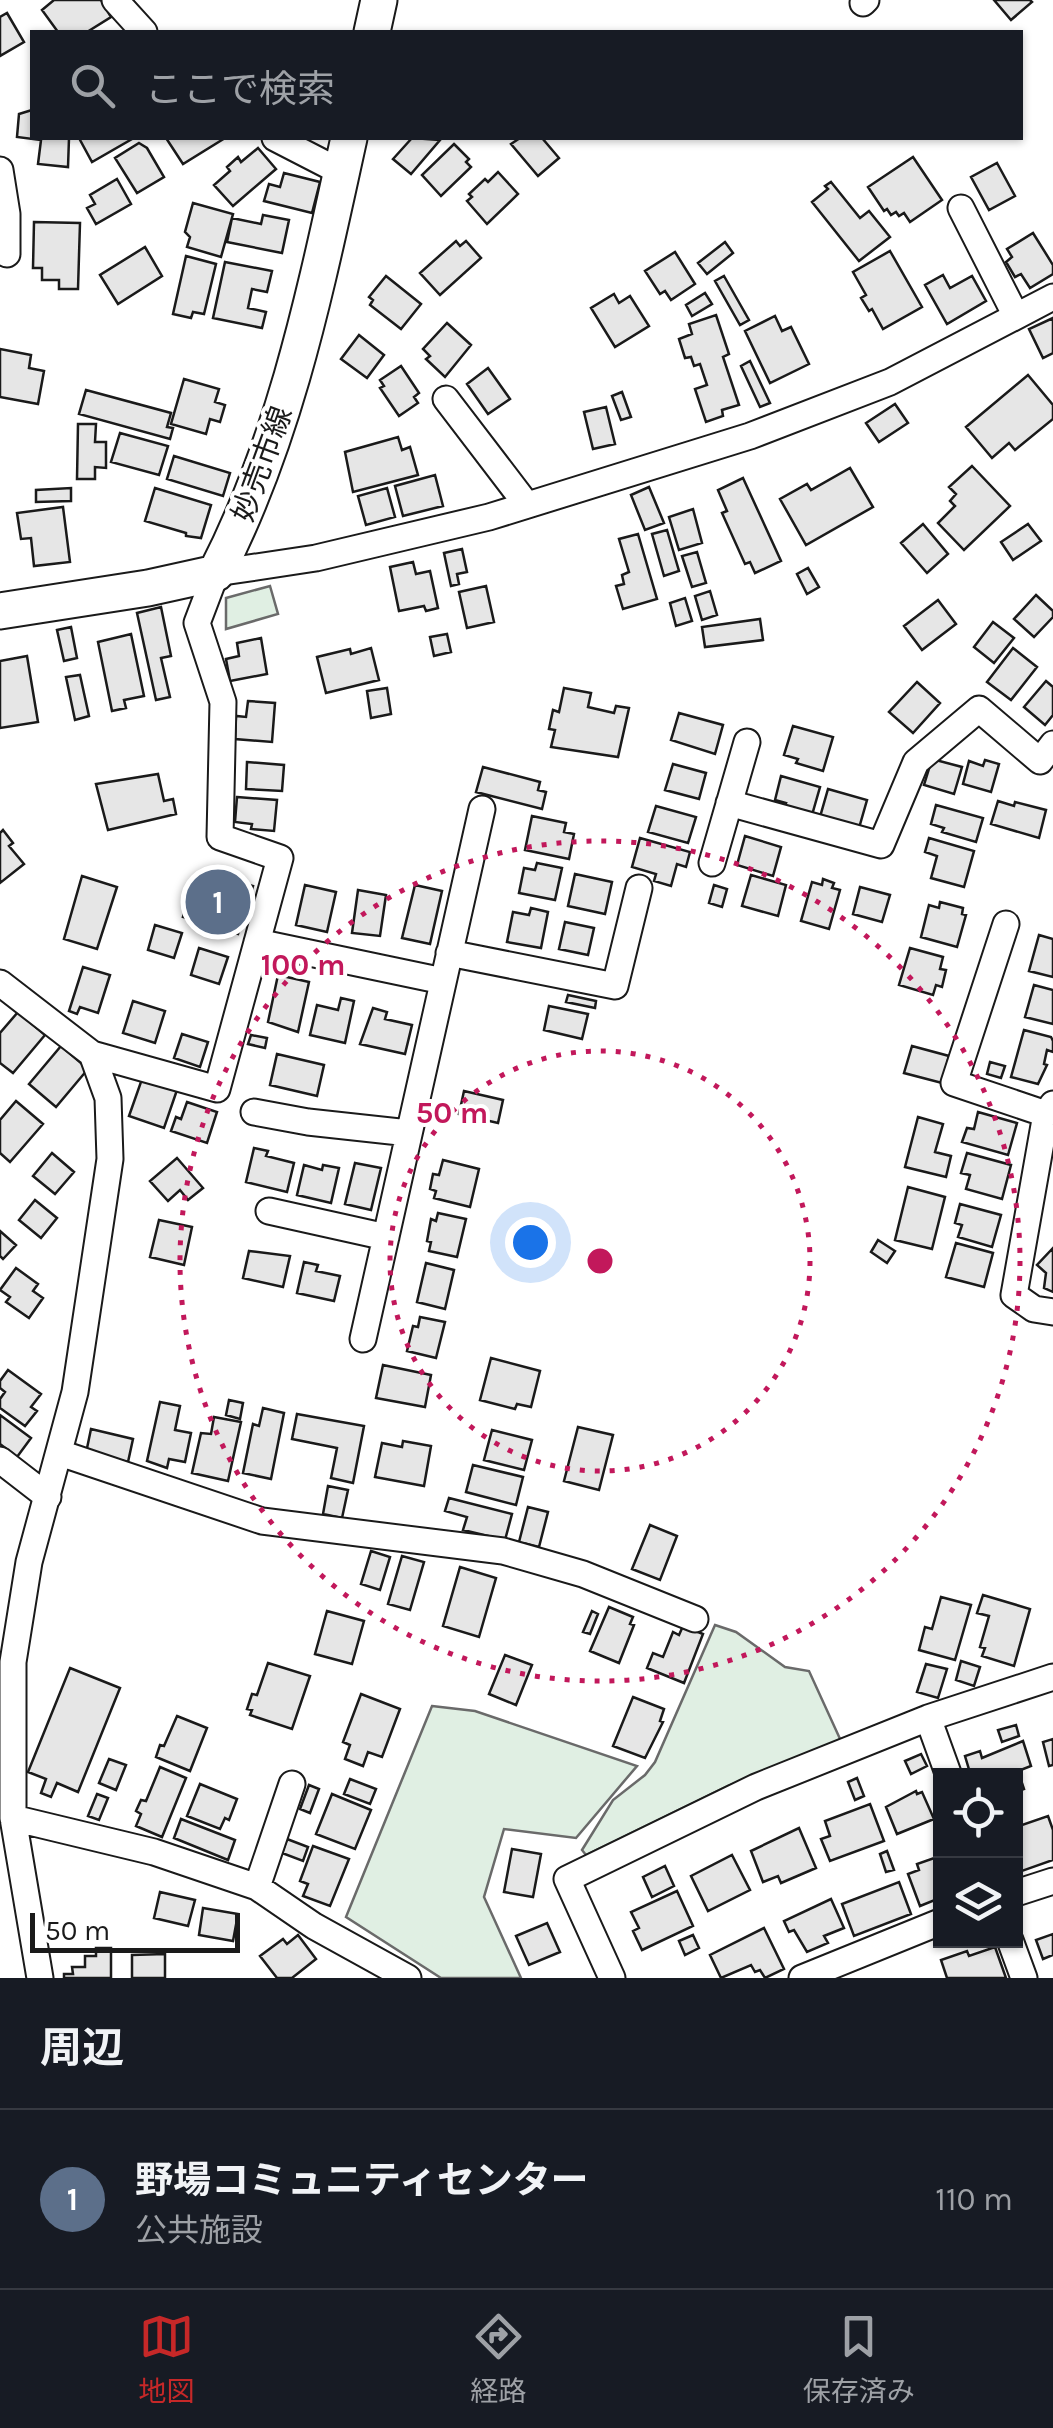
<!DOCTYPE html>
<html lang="ja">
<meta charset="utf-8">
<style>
body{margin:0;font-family:Karla,"Noto Sans JP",sans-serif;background:#242831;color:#f1f3f6}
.controls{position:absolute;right:30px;bottom:30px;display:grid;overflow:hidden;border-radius:0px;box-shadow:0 2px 8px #0004}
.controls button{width:90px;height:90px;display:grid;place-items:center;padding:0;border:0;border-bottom:2px solid #363941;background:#171b24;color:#f1f3f6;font:50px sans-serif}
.scale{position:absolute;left:30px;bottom:25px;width:210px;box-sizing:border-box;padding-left:10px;border:5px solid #1a1a1a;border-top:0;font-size:28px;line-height:35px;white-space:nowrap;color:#1a1a1a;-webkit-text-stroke:8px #fff;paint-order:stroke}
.you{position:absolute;left:530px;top:1242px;width:35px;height:35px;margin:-25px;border:8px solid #fff;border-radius:50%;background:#1a73e8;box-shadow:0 0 0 15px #1a73e833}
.badge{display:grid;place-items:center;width:65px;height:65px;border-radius:50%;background:#c62828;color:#fff;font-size:32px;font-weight:700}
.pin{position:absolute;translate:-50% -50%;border:5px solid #fff;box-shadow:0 2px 10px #0006}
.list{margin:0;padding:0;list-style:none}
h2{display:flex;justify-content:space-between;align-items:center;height:130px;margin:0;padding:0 40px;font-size:42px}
h2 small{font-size:32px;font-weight:400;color:#9ea1a6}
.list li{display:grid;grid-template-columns:65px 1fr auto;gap:30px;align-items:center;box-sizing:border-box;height:180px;padding:0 40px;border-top:2px solid #363941}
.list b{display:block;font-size:38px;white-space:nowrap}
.list p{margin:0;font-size:32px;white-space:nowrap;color:#9ea1a6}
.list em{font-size:32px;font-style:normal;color:#9ea1a6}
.icon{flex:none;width:55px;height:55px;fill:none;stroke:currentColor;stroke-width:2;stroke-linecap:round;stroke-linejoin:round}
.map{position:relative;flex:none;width:1053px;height:1978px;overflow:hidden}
.search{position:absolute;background:#171b24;box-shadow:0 2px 8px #0004;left:30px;right:30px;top:30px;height:110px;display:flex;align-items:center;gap:25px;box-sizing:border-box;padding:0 35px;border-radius:0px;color:#9ea1a6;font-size:38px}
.sheet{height:310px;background:#171b24}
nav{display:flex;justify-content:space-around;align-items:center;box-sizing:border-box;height:140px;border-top:2px solid #363941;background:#171b24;font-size:28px;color:#9ea1a6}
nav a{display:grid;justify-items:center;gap:5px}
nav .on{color:#c62828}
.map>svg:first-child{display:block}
.green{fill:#e0efe3;stroke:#6a6a6a;stroke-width:2.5}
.building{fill:#e6e6e6;stroke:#1a1a1a;stroke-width:2.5}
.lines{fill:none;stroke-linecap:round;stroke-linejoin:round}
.street-casing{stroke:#1a1a1a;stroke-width:29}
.secondary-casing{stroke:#1a1a1a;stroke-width:39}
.street{stroke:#fff;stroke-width:25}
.secondary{stroke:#fff;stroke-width:35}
.ring{fill:none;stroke:#c2185b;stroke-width:5;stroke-dasharray:5 10}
.labels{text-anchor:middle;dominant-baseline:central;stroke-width:8;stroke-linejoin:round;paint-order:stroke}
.street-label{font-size:30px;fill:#1a1a1a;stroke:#fff}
.centre{fill:#c2185b;stroke:#fff;stroke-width:5}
.ring-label{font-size:30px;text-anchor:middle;font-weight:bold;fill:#c2185b;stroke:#fff;stroke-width:8;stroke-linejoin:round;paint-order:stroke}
</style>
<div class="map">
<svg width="1053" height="1978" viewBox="0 0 1053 1978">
<rect width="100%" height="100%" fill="#fff"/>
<path class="green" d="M270,586l8,28 -52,15v-31z
M715,1625l21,7 49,35 24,4 32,70 -113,45 -142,69 -4,-5 31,-50 32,-25 10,-13z
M432,1706l43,5 162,55 -61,72 -72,-9 -20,68 37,81h-80l-95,-61z"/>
<path class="building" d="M54,0h47l10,17 -24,15h-29l-16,-22z
M994,0h36l2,2 -21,18z
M7,13l17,29 -24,14v-39z
M32,110v28h37l-1,29 -30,-3 3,-24 -24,-3 2,-23z
M79,138h52l1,1 -40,23z
M166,138h59l-42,26z
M412,138l28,2 -29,34 -18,-15z
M520,138h22l17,20 -21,18 -27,-32z
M139,143l8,5 17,29 -27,16 -22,-35z
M454,144l15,15 -3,3 5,5 -30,29 -19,-21z
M258,148l18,21 -43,37 -19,-21 16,-14 -3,-4 11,-10 3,5z
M913,157l29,43 -32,22 -6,-9 -5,3 -3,-4 -5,3 -4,-6 -3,2 -16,-24z
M997,163l18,33 -26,14 -18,-33z
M498,172l20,22 -31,30 -20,-23 5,-4 -3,-3 16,-15 3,3z
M284,173l36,9 -8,31 -48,-12 5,-17 11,3z
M117,179l14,25 -35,20 -9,-16 8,-4 -5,-9z
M831,182l29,36 9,-7 21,26 -31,24 -47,-59 16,-13 -3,-3z
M193,203l40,11 -12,43 -34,-10 3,-10 -5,-5z
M263,215l26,5 -7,33 -55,-11 5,-24 29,6z
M34,222l46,1 -2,66h-19v-9h-17v-12h-9z
M1033,233l20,32v9l-23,14 -9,-14 -6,3 -9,-15 6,-5 -5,-8z
M456,241l4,5 6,-5 15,17 -41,37 -20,-22z
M725,242l8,11 -26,21 -9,-11z
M145,247l17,29 -44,28 -18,-29z
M890,251l32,56 -39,22 -11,-20 -3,2 -8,-13 5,-3 -13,-23z
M675,252l20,32 -24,16 -6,-9 -5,3 -15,-23z
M186,256l30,8 -12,50 -11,-2 -2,6 -18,-4z
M225,262l47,9 -5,21 -15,-3 -4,19 18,4 -4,16 -49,-10z
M943,275l7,13 22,-12 14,25 -39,23 -22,-39z
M386,276l35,28 -20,25 -31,-24 3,-5 -4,-3z
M724,276l25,44 -9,5 -25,-44z
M705,293l7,11 -20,12 -6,-11z
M614,294l5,9 11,-7 19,30 -34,21 -24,-39z
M716,315l13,39 -6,3 16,48 -17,5 1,6 -17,6 -11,-33 12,-4 -7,-21 -6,2 -3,-9 -6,1 -6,-19 13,-5 -3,-10z
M775,316l7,15 9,-4 18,37 -39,19 -25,-52z
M1053,318v35l-10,5 -14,-29z
M447,323l24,22 -26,32 -19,-18 4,-3 -7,-7z
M359,335l25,20 -17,23 -26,-19z
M0,349l31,6 -2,13 15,3 -6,33 -38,-7z
M750,361l20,42 -10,4 -19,-41z
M401,366l18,27 -5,4 4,6 -19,13 -19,-28 4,-2 -4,-6z
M488,368l22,31 -22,15 -21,-30z
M1028,375l25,30v14l-38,31 -6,-7 -17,15 -26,-31z
M184,379l35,10 -4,13 10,3 -5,17 -10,-3 -4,15 -35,-10z
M86,390l85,23 -4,14 6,1 -3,11 -91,-25z
M622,392l9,25 -10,3 -9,-24z
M895,404l13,19 -29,19 -13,-19z
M606,407l9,37 -22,5 -9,-37z
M78,424h18l-1,18h11v26l-11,-1v12h-18z
M120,433l48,13 -9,29 -48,-13z
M398,437l4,13 8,-3 8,28 -65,17 -8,-40z
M174,456l56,17 -7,23 -56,-17z
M972,466l38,40 -46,44 -26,-27 17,-17 -5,-5 6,-7 -7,-7z
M850,468l23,39 -67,38 -26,-46 27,-15 4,6z
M435,475l8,31 -40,10 -8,-30z
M743,478l38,83 -26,12 -5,-11 -5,2 -23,-51 5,-2 -9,-21z
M649,487l15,36 -19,7 -14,-35z
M71,488v13l-35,1v-12z
M155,488l56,17 -10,33 -15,-2v-3l-41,-12z
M387,488l8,29 -29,8 -8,-29z
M63,507l7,55 -36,4 -3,-28 -10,1 -4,-26z
M693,509l9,34 -23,7 -10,-33z
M923,524l25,30 -21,19 -26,-30z
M1028,524l13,17 -28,19 -12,-18z
M667,530l12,41 -15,5 -12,-42z
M638,534l19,65 -34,10 -7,-23 8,-2 -2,-9 7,-3 -10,-33z
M462,549l5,23 -10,2 2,10 -8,2 -7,-33z
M697,552l9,31 -14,4 -10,-31z
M413,562l3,12 14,-3 8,37 -12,3 -2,-5 -25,5 -9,-44z
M808,568l11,19 -12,7 -10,-20z
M486,586l8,36 -27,6 -8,-36z
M710,591l7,24 -15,5 -7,-24z
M1036,595l17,16v6l-19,20 -20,-18z
M685,598l7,23 -16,5 -6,-23z
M938,600l18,24 -34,26 -18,-24z
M161,607l10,49 -10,2 9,39 -14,3 -19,-87z
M760,619l3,21 -58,7 -3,-20z
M993,622l21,16 -20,25 -20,-16z
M71,627l6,31 -13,3 -7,-31z
M131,634l13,62 -20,4 2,8 -14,3 -14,-69z
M447,634l4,18 -17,4 -4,-19z
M261,638l6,36 -37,7 -4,-22 13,-3 -2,-13z
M371,648l8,32 -53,13 -9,-36 33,-8 1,5z
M1013,648l24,19 -26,33 -24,-18z
M27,656l11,66 -38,6v-67z
M80,675l9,41 -14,4 -9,-43z
M1046,681l7,6v28l-8,10 -21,-18z
M917,682l23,21 -27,30 -24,-21z
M387,688l4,26 -20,4 -4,-27z
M564,688l27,5 -3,14 26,6 2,-7 13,2 -11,49 -67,-10 4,-17 -6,-1 4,-19 6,2z
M248,701l27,2 -3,39 -37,-3 1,-23 10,1z
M679,713l44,12 -8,29 -44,-14z
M793,726l40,11 -10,34 -27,-8 2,-4 -14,-4z
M932,759l30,8 -8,27 -30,-9z
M985,760l14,4 -8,28 -28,-8 6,-23 14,5z
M247,762l37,3 -2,26 -36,-2z
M673,764l33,9 -7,26 -34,-9z
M483,767l57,15 -2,8 8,2 -4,17 -66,-17z
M158,774l6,27 9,-2 3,15 -68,16 -12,-46z
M781,776l39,11 -8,28 -28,-8 2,-4 -11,-3z
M828,789l39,11 -8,28 -39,-11z
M237,797l40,3 -3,31 -23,-2 1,-5 -17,-2z
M998,801l16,5 1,-4 31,8 -7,28 -48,-14z
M936,805l47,13 -7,24 -34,-10 2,-4 -13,-4z
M656,806l40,11 -8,26 -40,-11z
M532,816l34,7 -2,9 10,2 -5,25 -44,-9z
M3,830l10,13 -4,3 15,18 -24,19v-50z
M745,836l36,11 -8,29 -36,-11z
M640,838l50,14 -4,15 -9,-3 -6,22 -17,-5 2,-7 -24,-7z
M929,838l45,13 -10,36 -33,-9 6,-22 -12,-4z
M537,863l25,5 -7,32 -36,-7 5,-25 11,2z
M211,873l42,13 -15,48 -55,-17 14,-41 12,4z
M575,874l37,8 -7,32 -37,-8z
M751,875l35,10 -8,31 -36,-10z
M82,876l35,11 -20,62 -33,-10z
M823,879l11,4 -2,5 8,2 -11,39 -28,-8 11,-39 10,3z
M305,885l31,7 -9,40 -31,-7z
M415,885l27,6 -12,53 -28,-6z
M714,885l13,4 -5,18 -13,-4z
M860,887l30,8 -8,27 -29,-8z
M358,890l28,5 -6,41 -28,-3z
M940,902l23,6 -1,6 4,1 -9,32 -36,-10 8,-32 10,3z
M531,908l17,4 -7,36 -34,-6 6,-30 16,3z
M565,922l29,6 -6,27 -29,-6z
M155,925l27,8 -8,25 -26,-8z
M1039,935l14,4v38l-24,-6z
M199,948l29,9 -9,27 -28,-9z
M910,948l33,9 -3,12 6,1 -4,17 -6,-2 -3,10 -34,-10z
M83,967l27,8 -12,38 -18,-6 -3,7 -8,-3z
M278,975l31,7 -11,50 -30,-10z
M1034,985l19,5v34l-28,-7z
M568,995l28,6 -1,7 -29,-6z
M341,998l13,3 -9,42 -35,-8 7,-30 21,5z
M133,1001l32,10 -10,32 -32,-10z
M549,1006l39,8 -6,25 -38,-9z
M373,1008l14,4 -2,7 27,6 -7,29 -45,-10z
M18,1012l27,23 -32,38 -13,-10v-30z
M1024,1030l27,7 2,4v11l-6,-2 -3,14 3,1 -9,19 -27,-7z
M182,1034l26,8 -8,25 -26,-9z
M251,1035l16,3 -2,10 -17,-4z
M61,1046l27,23 -32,38 -27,-23z
M912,1046l37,10 -7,27 -38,-10z
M277,1054l47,11 -7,31 -47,-11z
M990,1062l15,4 -4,12 -14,-4z
M142,1079l35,11 -13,38 -35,-12z
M464,1091l39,9 -5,23 -39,-9z
M16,1101l27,23 -33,38 -10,-9v-33z
M187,1102l30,10 -10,31 -36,-12 5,-14 5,2z
M978,1112l39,11 -9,32 -46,-13 5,-14 7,1z
M918,1117l25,7 -8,28 16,4 -5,21 -41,-10z
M254,1148l14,3 -2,5 28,7 -7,29 -41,-10z
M52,1153l22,19 -19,22 -22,-18z
M967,1153l44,12 -9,34 -36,-10 4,-14 -9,-2z
M177,1158l26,30 -15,12 -8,-10 -12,11 -18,-20z
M443,1160l36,9 -9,38 -36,-9 2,-7 -6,-2 3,-15 6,1z
M355,1163l26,5 -10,42 -26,-6z
M304,1165l18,5 1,-5 16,3 -8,35 -34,-8z
M908,1187l37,10 -13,52 -37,-9z
M35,1200l22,18 -16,20 -22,-18z
M960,1204l41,11 -9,32 -34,-10 4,-12 -7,-2z
M438,1213l28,6 -9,38 -28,-6 2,-9 -4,-1 4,-22 5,2z
M159,1220l33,7 -8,38 -34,-8z
M0,1231l16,14 -13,14 -3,-3z
M878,1240l17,11 -8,12 -16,-11z
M956,1243l37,10 -9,34 -38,-10z
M1053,1248v44l-9,-4 2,-15 -9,-8z
M249,1251l41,5 -7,31 -40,-9z
M304,1262l14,3 -2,6 24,5 -6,25 -37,-8z
M426,1263l28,7 -9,39 -28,-7z
M16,1268l22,16 -5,7 10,7 -14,20 -23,-16 4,-5 -10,-7z
M420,1317l25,5 -9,36 -29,-7 6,-25 5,1z
M491,1358l49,13 -9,36 -14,-3 -2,5 -35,-9z
M383,1365l48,10 -6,32 -49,-9z
M8,1370l33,24 -10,13 6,4 -12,15 -25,-18v-9l5,-7 -5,-4v-7z
M229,1400l14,3 -3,16 -14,-4z
M160,1402l20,4 -5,24 16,3 -6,29 -16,-3 -2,9 -20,-7z
M263,1408l21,5 -13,66 -28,-6 10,-49 6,2z
M297,1414l67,12 -11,57 -22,-5 6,-30 -45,-9z
M0,1415l31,23 -14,19 -17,-13z
M214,1417l27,5 -13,59 -36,-8 9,-40 10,1z
M578,1427l35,8 -14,55 -35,-9z
M91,1429l42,10 -5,23 -42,-9z
M492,1430l40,10 -8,30 -40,-10z
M403,1441l28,5 -7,40 -49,-9 7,-34 20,4z
M473,1465l50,12 -7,28 -50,-13z
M328,1486l20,4 -6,28 -19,-4z
M449,1498l63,16 -7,26 -42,-10 4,-13 -22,-6z
M528,1507l20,5 -9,35 -20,-5z
M650,1525l27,11 -17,44 -28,-11z
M371,1551l19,6 -10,33 -19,-6z
M402,1556l22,6 -14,48 -22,-6z
M460,1567l36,11 -17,59 -36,-11z
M983,1595l47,14 -16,57 -32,-10 3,-8 -5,-1 9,-31 -12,-3z
M941,1597l30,8 -16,55 -36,-10 6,-23 7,2z
M609,1607l24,10 -3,7 4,1 -15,38 -29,-12z
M327,1611l37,10 -12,43 -37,-10z
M592,1611l6,3 -8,20 -7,-2z
M683,1626l20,8 -19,49 -37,-15 6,-15 10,4 10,-25 6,3z
M505,1655l27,10 -16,40 -27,-11z
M961,1661l19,6 -6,19 -18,-6z
M268,1663l42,13 -18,53 -42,-14 2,-5 -5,-1 5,-15 5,1z
M926,1664l21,5 -9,29 -21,-6z
M70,1668l50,20 -42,104 -21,-9 -6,14 -10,-4 5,-14 -18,-7z
M361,1694l39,15 -18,48 -14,-5 -5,14 -18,-7 5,-14 -7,-3z
M633,1697l31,12 -4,12 3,1 -18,36 -32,-12z
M177,1716l30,12 -17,43 -34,-14 4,-12 4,1z
M1016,1725l3,11 -17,6 -4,-12z
M1053,1739v26l-4,1 -6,-24z
M1023,1741l8,25 -13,5 6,18 -8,3v-16h-45l-6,-20 15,-5 2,7z
M921,1754l6,12 -16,8 -6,-13z
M109,1759l17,6 -10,25 -17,-7z
M160,1767l26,11 -24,59 -26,-11 5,-12 -5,-3 5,-11 5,1z
M857,1778l7,18 -9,4 -7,-18z
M350,1779l26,10 -6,15 -26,-10z
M200,1784l37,15 -8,21 -4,-2 -5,11 -33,-13z
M309,1785l10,4 -9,24 -10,-4z
M916,1791l1,3 5,-2 12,27 -37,15 -11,-27z
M97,1794l11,4 -9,22 -11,-4z
M332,1794l39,16 -16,39 -39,-15z
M870,1804l14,37 -54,20 -9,-22 9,-3 -5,-15z
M1048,1816l5,14v30l-37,13v-46z
M181,1819l54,21 -7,20 -54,-22z
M799,1828l17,40 -35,15 -3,-7 -15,6 -12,-31z
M287,1839l21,8 -5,14 -21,-8z
M313,1846l36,13 -19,47 -27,-10 5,-12 -8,-3z
M512,1849l29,5 -8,43 -29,-5z
M887,1851l7,19 -8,2 -6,-18z
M732,1855l18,35 -42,21 -17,-35z
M940,1856v42l-20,8 -12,-32 11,-4 -2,-6z
M665,1866l9,20 -22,11 -9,-20z
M899,1882l12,32 -57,22 -12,-32z
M677,1891l16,35 -51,24 -9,-19 6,-3 -8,-16z
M160,1892l35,8 -7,26 -34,-8z
M831,1899l13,29 -20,8 4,7 -21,9 -13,-22 -5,2 -5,-11z
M203,1908l35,6 -5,27 -34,-6z
M547,1923l13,29 -31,13 -13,-29z
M764,1928l20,41 -19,9 -5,-8 -5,2 -4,-7 -30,13 -11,-23z
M1053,1934v21l-10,4 -7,-19z
M298,1935l18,24 -24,19h-15l-17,-22 23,-17 4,5z
M693,1935l6,13 -14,7 -6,-14z
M995,1947l11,31h-59l-6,-18 26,-9 2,5z
M96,1948h15v30h-47v-4h9l-1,-7h13v-11h11z
M165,1954v24h-33v-23z"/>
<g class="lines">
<defs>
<path id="street" d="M115,0l29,32
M863,3l3,-3
M275,138l66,34
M0,170l7,44v40
M961,208l55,108
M446,399l81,106
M729,803l152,42 35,-83 63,-53 61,52 13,-17
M712,863l35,-121
M1006,924l-52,159 92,31
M257,942l186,39
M449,953l166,33 24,-98
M0,983l92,71 125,35 63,-231 -60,-21 3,-135 -26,-79 19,-50 100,-15 173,-41 261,-81 140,-54 163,-85
M1053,1104l-7,10 -32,181 20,14 19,3
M254,1112l54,10 101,11
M269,1211l117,26
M363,1339l119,-530
M60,1453l202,68 241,30 80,23 112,45
M0,1460l48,37
M928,1718l21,58
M13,1818l141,34 103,35 57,39 94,52
M257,1887l35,-103
M1016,1893l37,-12
M1010,1940l14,38
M40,1978l-27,-160v-156l16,-100 46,-170 35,-233 -2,-61 -16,-44
M612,1978l-45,-99 189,-92 172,-69 125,-41
M802,1978l138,-56"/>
<path id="secondary" d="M372,32l7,-32
M0,611l148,-23 68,-15c71,-138 100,-286 133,-435"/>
</defs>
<use href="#street" class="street-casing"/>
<use href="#secondary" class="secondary-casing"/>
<use href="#street" class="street"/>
<use href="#secondary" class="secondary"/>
</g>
<g class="ring">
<circle cx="600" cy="1261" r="210"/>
<circle cx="600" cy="1261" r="420"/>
</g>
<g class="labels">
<g class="street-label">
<text transform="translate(262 464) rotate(-70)">妙売市線</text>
</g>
</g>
<circle cx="600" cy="1261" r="15" class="centre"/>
<g class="ring-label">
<text x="303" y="975">100 m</text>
<text x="452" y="1123">50 m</text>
</g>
</svg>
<div class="controls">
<button><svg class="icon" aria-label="locate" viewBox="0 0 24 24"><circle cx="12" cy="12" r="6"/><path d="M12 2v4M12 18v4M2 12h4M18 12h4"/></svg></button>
<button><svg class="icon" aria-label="layers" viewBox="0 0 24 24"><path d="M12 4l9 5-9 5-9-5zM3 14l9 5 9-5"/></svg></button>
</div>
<div class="scale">50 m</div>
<div class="you"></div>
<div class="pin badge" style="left:218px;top:902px;background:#5c6f8a">1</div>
<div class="search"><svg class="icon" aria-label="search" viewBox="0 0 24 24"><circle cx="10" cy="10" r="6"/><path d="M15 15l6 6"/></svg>ここで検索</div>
</div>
<section class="sheet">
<h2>周辺<small></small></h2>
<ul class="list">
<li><span class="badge" style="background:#5c6f8a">1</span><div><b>野場コミュニティセンター</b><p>公共施設</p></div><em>110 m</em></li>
</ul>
</section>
<nav>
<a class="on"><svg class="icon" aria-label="map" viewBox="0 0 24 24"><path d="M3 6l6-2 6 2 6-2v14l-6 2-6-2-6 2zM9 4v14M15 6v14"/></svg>地図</a>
<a><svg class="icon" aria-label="directions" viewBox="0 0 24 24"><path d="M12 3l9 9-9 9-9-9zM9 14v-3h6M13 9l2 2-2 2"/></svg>経路</a>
<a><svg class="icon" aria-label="saved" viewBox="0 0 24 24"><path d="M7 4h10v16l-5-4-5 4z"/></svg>保存済み</a>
</nav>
